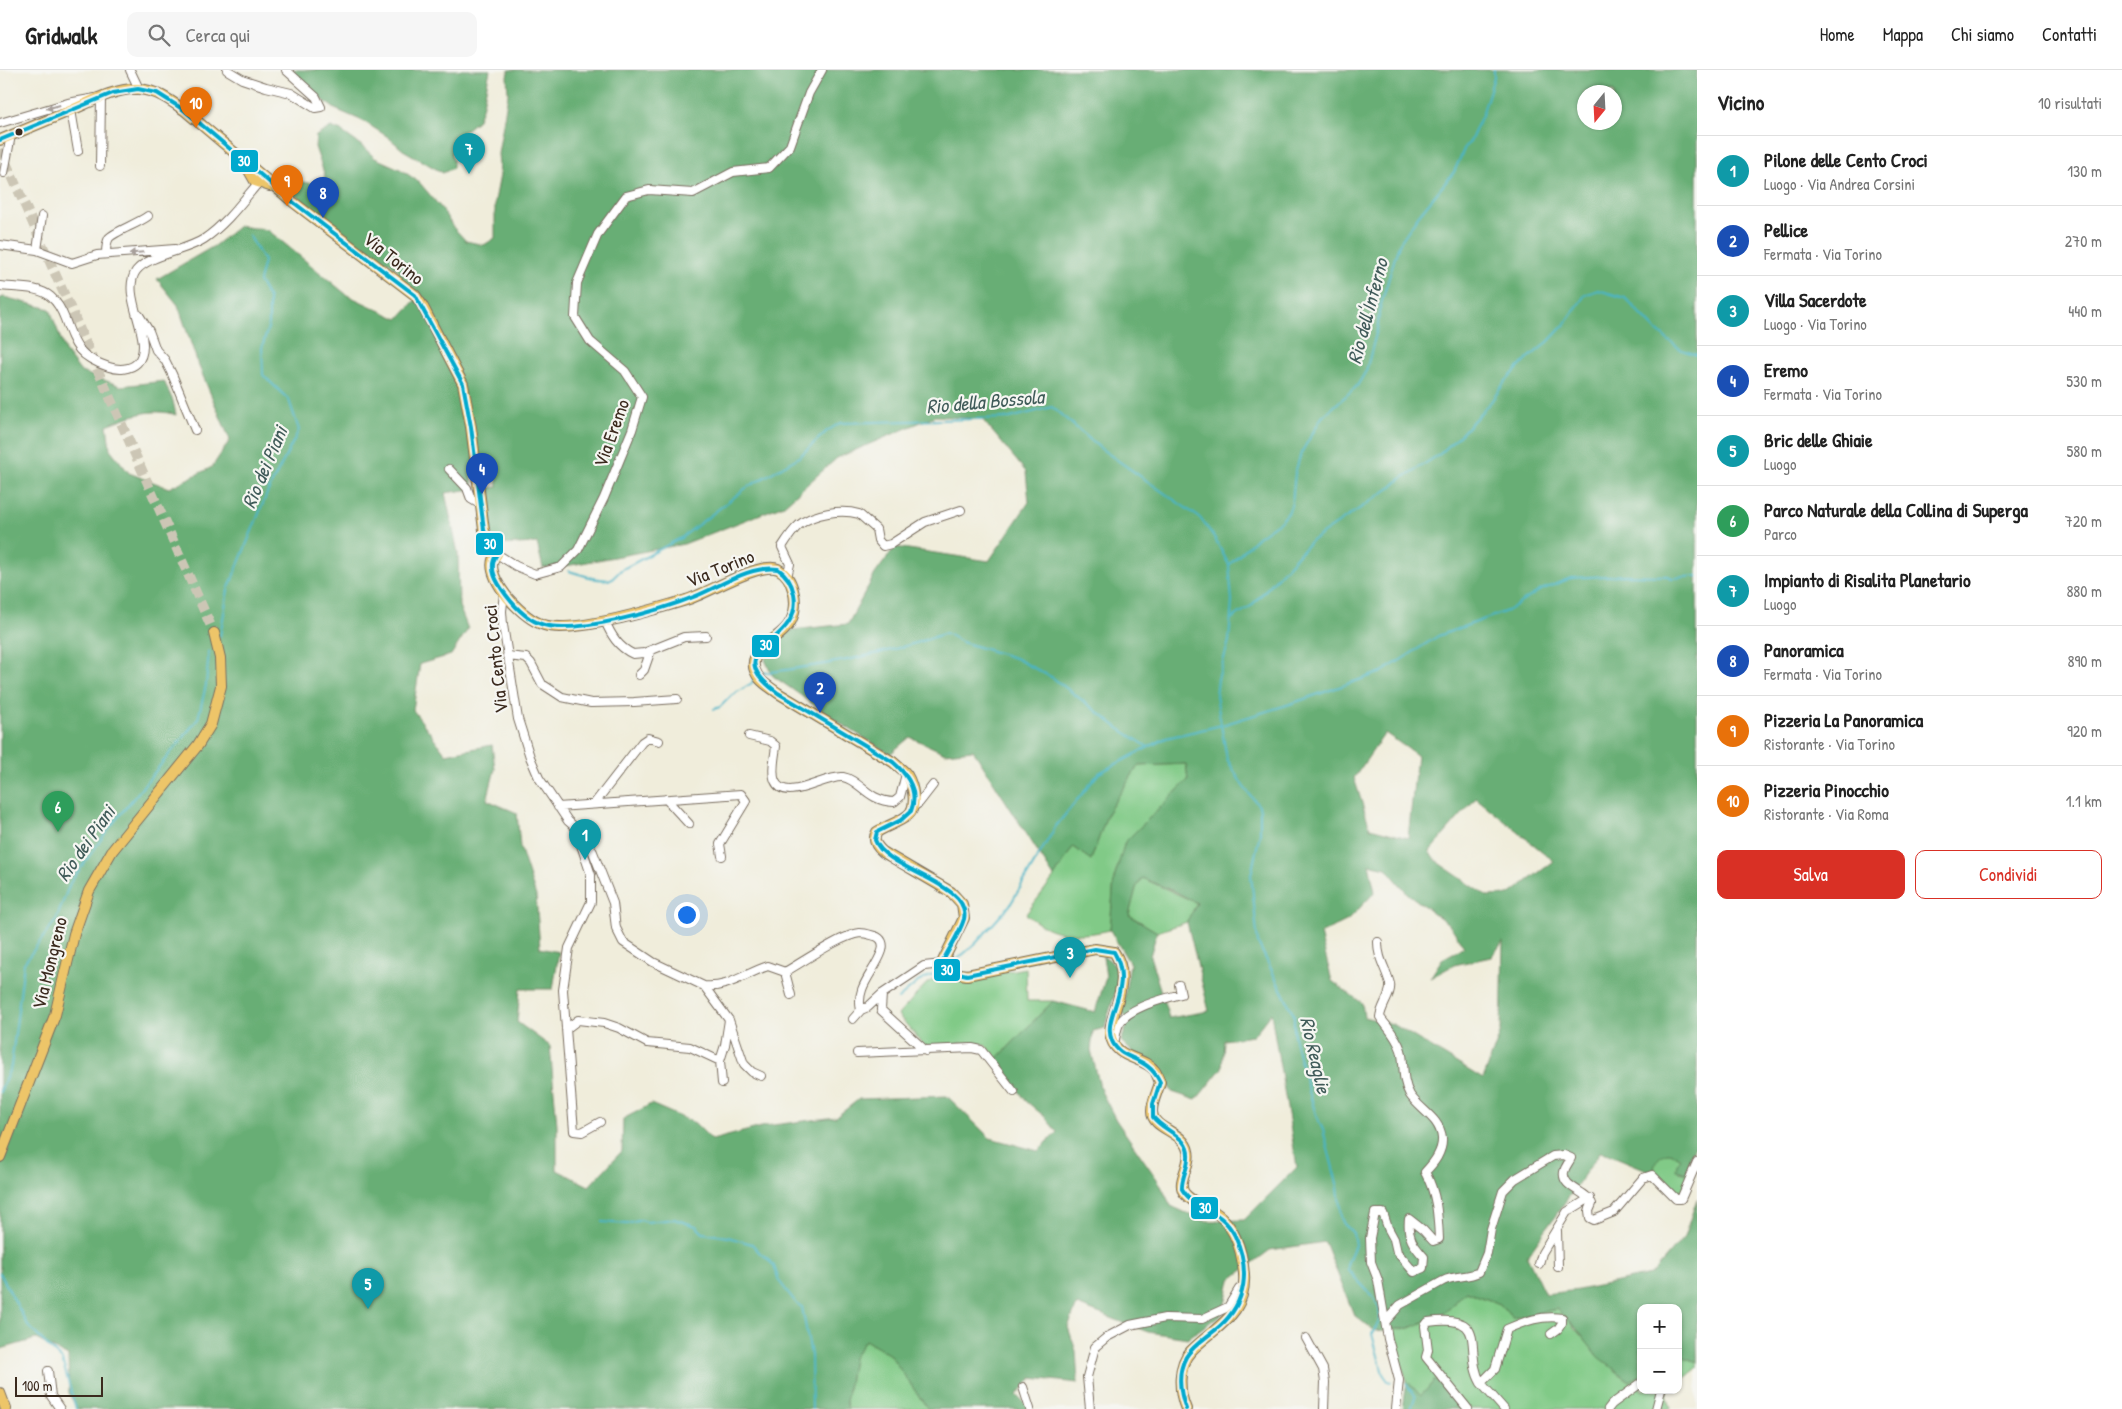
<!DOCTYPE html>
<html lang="it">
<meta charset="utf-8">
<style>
body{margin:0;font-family:"Patrick Hand",sans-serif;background:#f6f6f6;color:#222}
.controls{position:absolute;right:15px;bottom:15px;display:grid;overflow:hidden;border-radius:10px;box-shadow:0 1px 4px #0004}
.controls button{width:45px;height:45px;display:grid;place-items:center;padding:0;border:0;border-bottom:1px solid #e0e0e0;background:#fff;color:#222;font:25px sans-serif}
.compass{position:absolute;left:1577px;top:15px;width:45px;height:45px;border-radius:50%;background:#fff;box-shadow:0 1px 4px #0004;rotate:198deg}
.scale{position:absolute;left:15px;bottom:12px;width:88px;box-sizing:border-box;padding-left:5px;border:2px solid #3b2a1e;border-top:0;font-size:14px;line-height:18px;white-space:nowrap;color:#3b2a1e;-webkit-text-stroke:4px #f6f6f2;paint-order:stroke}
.you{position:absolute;left:686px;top:844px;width:18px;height:18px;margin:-12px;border:4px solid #fff;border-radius:50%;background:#1a73e8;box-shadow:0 0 0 8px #1a73e833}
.badge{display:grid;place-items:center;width:32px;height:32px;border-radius:50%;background:#d93025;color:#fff;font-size:16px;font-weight:700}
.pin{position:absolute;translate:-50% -41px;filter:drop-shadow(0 1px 2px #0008)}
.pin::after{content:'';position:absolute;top:26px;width:18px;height:15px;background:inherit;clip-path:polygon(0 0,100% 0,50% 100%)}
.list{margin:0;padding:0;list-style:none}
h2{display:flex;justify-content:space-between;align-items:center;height:65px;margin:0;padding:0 20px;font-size:21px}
h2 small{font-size:16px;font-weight:400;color:#767676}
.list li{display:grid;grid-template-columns:32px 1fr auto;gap:15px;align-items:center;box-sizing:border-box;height:70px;padding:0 20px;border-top:1px solid #e0e0e0}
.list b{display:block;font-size:19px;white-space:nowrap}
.list p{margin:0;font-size:16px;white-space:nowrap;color:#767676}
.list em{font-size:16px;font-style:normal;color:#767676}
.actions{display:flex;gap:10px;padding:15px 20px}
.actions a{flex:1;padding:11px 0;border:1px solid #d93025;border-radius:10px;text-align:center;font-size:18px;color:#d93025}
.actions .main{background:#d93025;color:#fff}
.icon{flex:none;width:28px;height:28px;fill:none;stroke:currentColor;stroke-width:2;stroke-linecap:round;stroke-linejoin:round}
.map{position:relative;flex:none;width:1697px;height:1339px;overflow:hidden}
header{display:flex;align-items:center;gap:30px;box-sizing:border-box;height:70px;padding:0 25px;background:#fff;border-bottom:1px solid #e0e0e0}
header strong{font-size:24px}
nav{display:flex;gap:28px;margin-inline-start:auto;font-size:18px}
.search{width:350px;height:45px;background:#f6f6f6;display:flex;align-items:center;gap:12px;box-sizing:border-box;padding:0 18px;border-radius:10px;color:#767676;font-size:19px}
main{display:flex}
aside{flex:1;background:#fff}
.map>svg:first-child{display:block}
.green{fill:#81ca87;stroke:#5e7a52}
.forest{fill:#68ae74;stroke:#526c49;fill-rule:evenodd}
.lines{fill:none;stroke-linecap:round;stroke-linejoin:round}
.stream{stroke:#4ab5c7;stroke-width:2}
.major-tunnel{stroke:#ccc6b5;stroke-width:10;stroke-dasharray:10 5;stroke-linecap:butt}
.minor-casing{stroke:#7a6e60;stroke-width:10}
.major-casing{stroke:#7a6e60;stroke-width:12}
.minor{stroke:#fff;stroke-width:8}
.major{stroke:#edc569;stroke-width:10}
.bus-1-casing{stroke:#f6f6f2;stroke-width:8}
.bus-1{stroke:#00a9ce;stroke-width:4}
.oneway{fill:#a79f9a}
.bus-dot{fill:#3b2a1e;stroke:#f6f6f2;stroke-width:2}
.labels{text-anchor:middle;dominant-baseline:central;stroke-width:4.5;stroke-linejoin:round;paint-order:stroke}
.street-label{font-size:19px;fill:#3b2a1e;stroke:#f6f6f2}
.water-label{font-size:20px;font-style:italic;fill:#405b59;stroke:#f6f6f2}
.line-badge{stroke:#f6f6f2;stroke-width:2}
.badge-label{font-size:14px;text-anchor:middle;font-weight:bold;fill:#fff}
</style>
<header>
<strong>Gridwalk</strong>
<div class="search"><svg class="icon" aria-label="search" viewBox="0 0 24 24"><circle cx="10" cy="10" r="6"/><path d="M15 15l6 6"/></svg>Cerca qui</div>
<nav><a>Home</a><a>Mappa</a><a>Chi siamo</a><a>Contatti</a></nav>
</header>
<main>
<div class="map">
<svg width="1697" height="1339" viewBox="0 0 1697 1339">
<rect width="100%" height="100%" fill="#f6f6f2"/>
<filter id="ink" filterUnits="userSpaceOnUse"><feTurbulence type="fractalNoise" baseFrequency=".02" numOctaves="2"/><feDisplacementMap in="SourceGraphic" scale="10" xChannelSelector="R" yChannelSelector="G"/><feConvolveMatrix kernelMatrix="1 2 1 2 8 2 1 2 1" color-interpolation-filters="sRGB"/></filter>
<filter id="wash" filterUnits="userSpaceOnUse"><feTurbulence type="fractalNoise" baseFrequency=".0096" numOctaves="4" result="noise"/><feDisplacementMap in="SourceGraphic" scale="20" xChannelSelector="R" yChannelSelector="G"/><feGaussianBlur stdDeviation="1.12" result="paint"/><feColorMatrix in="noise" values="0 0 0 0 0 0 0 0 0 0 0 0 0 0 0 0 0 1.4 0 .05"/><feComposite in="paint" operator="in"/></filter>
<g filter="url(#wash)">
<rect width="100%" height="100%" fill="#f0eddb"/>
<path class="green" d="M1186,694l2,16 -63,62 -11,37 -4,51c-31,7 -58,7 -84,-16l28,-37 19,-30 18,13 17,-48 30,-46z
M1142,808l55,25 -10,19 -30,10 -28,-17 7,-27z
M1026,898l1,33h26l-56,58 -10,-13 -12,-4 -50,4 -27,-31 28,-31 16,-9 19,4z
M1671,1082l10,7 -2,13 10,2 -7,20h-8l-20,-21v-10l9,-9z
M1465,1221l35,13 12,14 45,-9c27,27 40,51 73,72l11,-6v15h29l-3,3 4,16h-209l-27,-29 -14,16 -14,-15 -17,-51 19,-2 36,-15z
M865,1270l25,15 38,54h-80l-2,-7 7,-44z
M1684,1287l13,5v6l-19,16v-21z"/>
<path class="forest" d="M289,0h201l-8,39 -5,12 -19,15 -7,19 2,5v8l-10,5 -40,-23 -15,-13 -25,-16 -28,-12 -39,-29z
M509,0h1188v1071l-7,17 -1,16 -13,-4 1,-7 4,-4 -10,-7c-12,3 -17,9 -17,21l-53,-22 -74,105 18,38 33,-4 73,-15 33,-38 13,-38v163l-13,-5 -6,6v-55h-37v67l-11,6 -32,-24 -22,-29 -19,-19 -45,9 -12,-14 -34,-13 -21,22 -36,15 -35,3 -20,-16 -29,-73 -55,8 -40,30 -7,33 -35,25 -40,-6 -71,-27 -9,22 8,24 2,32 -46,-5 -15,17 14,14h-103l-38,-54 -25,-15 -12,18 -7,44 2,7h-771l-8,-16 -1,-37 -32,-17 -35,10 -1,2v-1053l4,-1 46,12 15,42 16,21 40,14 43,-5 9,20 3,14c-24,-8 -46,1 -69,10l3,24 19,24 40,15 43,-21 18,-27 -32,-76 -20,-59 -21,-26 57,-33 25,-20 29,4 79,65 51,24 22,-24 -23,-20 2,-4 -12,-10 -4,4 -34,-25 -25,-25 -31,-21 -11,-15 35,5 8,-8 -10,-29 1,-11 15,-9 10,4 21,15 13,12 25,11 19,13 23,27 11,18 13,14 18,4 11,-7v-37l5,-26 -2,-21 10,-60 -1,-18zM1584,22h30v30h-30zM935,346l47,3 44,53 3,30 -40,59 -94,-14 -20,27 -27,50 -56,6 -23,16 -4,14 8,16 70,49 47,29 20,-17 35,16 28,-3 81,127 19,-30 18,13 17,-48 30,-46 48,-2 2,16 -63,62 -11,37 -4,51 20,34 -8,47 7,10 -8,20 11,11 25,12 15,28 24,8 26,-32 2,-28 29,-4 18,-23 26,154 -53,53 -40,1 -33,-15 -12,-24 -43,-62 -15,-29 -10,-41 2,-19 12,-3c3,-22 27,-59 -2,-72l3,21 -11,35 -42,-11 -56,58 29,42 19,16 12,15 -19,19 -48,-13 -43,-42 -88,3 -23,18 -71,9 -53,14 -17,-17 -44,-19 -28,15 -1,32 -33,35 -32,-16v-45l-7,-79 -33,-24 3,-33h33l6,-37 -19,-4 -4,-52 -16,-49 -3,-34 -30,-13 8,-31 -3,-24 -46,9 -33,-44 7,-46 31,-9 17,-26 -9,-23 -1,-53 -13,-60 28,-4 -2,-19 24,-3 3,20 -15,1 4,39 10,18 40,-2 6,25 28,-3 113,-21 100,-39 53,-47zM1385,663l32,22 -9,83 -38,-10 -16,-50zM1476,728l78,63 -45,34 -22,1 -47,-32 -11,-12zM1369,794l17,4 22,26 42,31 14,22 -22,12 -12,19 24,-13 37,-8 12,-15 -2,89 -18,48 -90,-55 -29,-7 -2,-14 -30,-22 -12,-47 28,-14 27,-28zM1142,808l34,14 21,11 -10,19 22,89 -40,7 -19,-62 7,-24 -28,-17 7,-27z
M1435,1310l27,29h-59l4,-28 14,15z"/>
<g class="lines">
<path class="stream" d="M1229,495l29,-28 24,-17 6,-7 4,-10 3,-30 6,-20 21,-36 35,-31 9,-15 12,-45 1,-15 20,-67 19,-28 36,-44 11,-25 5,-5 12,-27 12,-38v-7
M569,501l27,8 15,1 10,-10 60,-32 65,-50 53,-31 28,-26 13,-8 170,-5 42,-11 48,41 100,70 14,19 15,28 3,36 -3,40 -11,38 -2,17 11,63 16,27 16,20 1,5v22l-9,42 7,68 36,72v21l7,28 15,51 7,15 15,57 3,31 3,6 9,9 2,12 -7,16v9l26,28 5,9 1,13 -8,14 11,40 5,7 3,1
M1231,549l20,-13 59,-64 83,-56 6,-6 41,-26 22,-21 28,-30 15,-21 21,-22 22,-18 17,-18 20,-29 13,-5 27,8 29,30 15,13 13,9 15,5
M220,566l8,-46 40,-99 31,-61 -10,-30 -26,-25 -1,-27 7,-24v-25l-10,-18 5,-20 -15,-26
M763,603c62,-8 123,-18 183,-40l16,9 53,16 38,20 67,51 28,18
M714,639l6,-2 12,-12 20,-12 2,-6
M950,896l27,-24 33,-37 46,-79 43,-53 67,-35 56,-13 68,-21 92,-32 56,-36 69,-25 34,-21 30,-12 53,-3 44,1 4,2 25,-2
M898,929l20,-17 18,-9
M0,1022l11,-26 13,-103 32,-43 14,-37 40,-56 88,-108 8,-34 3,-34
M602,1152l25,2 14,-4 6,2 27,-3 22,7 7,7 25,4 24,7 8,9 7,5 7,8 5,15 18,23 5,3 9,48 1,54
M0,1203l28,53 34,34 14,49
M1406,1313l9,14 -4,12"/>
</g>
</g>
<g filter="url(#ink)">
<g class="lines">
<path class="major-tunnel" d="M0,79l214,484"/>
<defs>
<path id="minor" d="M130,0l9,19
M227,0l15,9 24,8 25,6 24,15 6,-1 -5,-10 -30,-27
M71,40l7,41
M0,53l68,-20 33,-6 -1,69
M4,103l7,-38
M0,175l37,5 35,13 25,-8 78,-6
M37,180l5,-34
M106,184c0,-6 0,-11 3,-16 5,-6 30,-15 39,-22
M0,216c15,2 39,0 51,11 7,6 11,14 14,22 10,28 14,38 44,48 9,3 21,3 28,-4 20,-21 -18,-67 -1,-92 12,-16 50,-20 68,-32 22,-15 38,-37 55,-57
M139,245l10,16 7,19 9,10 7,14 23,56
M449,399l18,19 4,11 10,6
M497,484l19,12 19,8 26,-7 17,-17 26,-52 28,-68 10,-33 -17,-26 -35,-30 -15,-24 2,-34 21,-49 28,-38 23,-6 44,3 40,-21 36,-4 21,-22 19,-53 13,-23
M787,507l3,-13 -8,-17c5,-8 10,-16 17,-22 15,-12 42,-16 60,-11l17,15 2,11 5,6 8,-2 34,-22 36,-12
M504,523l-2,18 1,14 15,94 12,38 9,21 29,43 17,15 8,16 20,51 3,25 7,14 30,20 51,24 25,34 15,44 8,8 9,4
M605,551c6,14 13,26 28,33l11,-1 40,-16 22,-1
M507,586l19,2 5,5 11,21 20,13 29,6 43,-1 43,-3
M639,605l5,-5 7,-20
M749,666l21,5 6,5c-1,10 -5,26 -1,35 10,23 50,-6 68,-4 17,3 24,24 51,25l6,-5 6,-23
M666,729l23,25
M594,734l48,-62 6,-4 11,3
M558,737l183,-13 5,7 -26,43 2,12
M913,737l6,-4 14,-18
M576,760l15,45v27l-22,46 -6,42 11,141 8,1 18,-10
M1378,872c0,18 8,26 12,42 2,10 -9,22 -10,33 7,10 17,20 21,33 4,14 0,29 9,45 10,15 30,23 32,43 1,14 -8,25 -17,34 12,22 13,43 14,67l-6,2 -10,-11 -14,-11c-2,18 4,26 15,38l-1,11 -9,4 -17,-20 -3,-13 -6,-11 -5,-15h-8l-5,25 1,24 7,18 10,59 11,41 -3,29
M785,902c18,-10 56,-37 75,-39 5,0 11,2 15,3 7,2 9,8 7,15 -7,21 -27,36 -21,59l7,-3 14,-13
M704,916c23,3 42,-13 64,-20l17,6 6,23
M853,949l8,-9
M566,959l12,-9 26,3 15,5 28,15 43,4 30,14 5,-16 4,-25
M1114,973c2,-6 2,-13 5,-19 9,-17 45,-25 62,-30l-2,-9
M926,981l-45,-41 1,-16 42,-28 18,-2
M857,983l115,-5 9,2 33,42
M720,991l2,22
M1557,1161l1,36
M1539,1194l3,-11 25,-41 23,-14
M1386,1251l14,-16 43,-24c12,-6 24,-3 36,-9l8,-19 4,-24 12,-38 12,-12 38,-23 11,-1 7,3c-2,5 -6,8 -7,14 -3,16 24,19 28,32l-3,7 1,7 4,2 20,-8 29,-34 9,-3 24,24h5l16,-37
M1306,1268l17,31 2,13 -1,27
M48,1301l3,25 9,13
M1481,1313l23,26
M1023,1317l7,22
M1090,1339l-3,-32 8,-30 12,-10 23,-12 35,-7 37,1 26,-12 11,-18 5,-1
M1468,1339l-42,-52 2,-7 -3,-24 3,-4c65,-9 34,29 53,61l14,-14 12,-40c18,-8 35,-14 55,-11v5l-4,6 -7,5
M1608,1339l4,-5 29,-21
M1656,1339l5,-19"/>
<path id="major" d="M0,70c24,-10 48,-20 72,-30 20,-9 44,-22 66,-21 18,1 32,11 46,21l109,92 122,93 7,10 41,79 8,43 13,103 8,21 5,3c-1,2 -3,4 -4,6 -4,12 8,29 15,38 10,11 22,23 36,27 29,9 112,-16 142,-25 21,-6 74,-39 92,-31 8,4 13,13 15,21 4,13 2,29 -8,39 -12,14 -45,25 -25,50 5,6 13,10 18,14l115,69c4,4 11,8 14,13 6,10 11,32 1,40 -8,7 -22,11 -31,17 -5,8 -1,14 6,20l68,40 11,12 2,14 -21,43 3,9 7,3 14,2 128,-26 19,3c14,20 6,41 0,62 -2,6 -4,13 -4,19 4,28 33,22 45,38 2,3 3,7 5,11 -2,9 -8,19 -8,29 -1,18 32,20 36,40 4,14 -13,31 -3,43 7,8 17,11 26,16 23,12 31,40 33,64 3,42 -29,52 -53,77 -14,14 -12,42 -5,58
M247,97l8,14 15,5
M0,1087l55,-142 19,-81 15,-43 23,-40 86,-106 13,-21 10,-38 -1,-28 -6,-25
M0,1323l6,16"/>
</defs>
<use href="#minor" class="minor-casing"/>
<use href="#major" class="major-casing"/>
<use href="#minor" class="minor"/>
<use href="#major" class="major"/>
<defs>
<path id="bus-1" d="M0,70l113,-47 25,-4 19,4 27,17 109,92 122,93 48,89 8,43 13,103 8,21 5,3c-10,14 0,29 9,41 9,12 23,26 38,30 35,9 118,-15 152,-29 25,-10 54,-31 82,-27 9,6 14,15 16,25 10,53 -81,52 -16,99l115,69c15,13 26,29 18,49l-10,9 -24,12 -2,8c10,30 97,43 89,79 -4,14 -15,29 -21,42l3,9 21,5 128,-26 19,3c21,37 -13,64 -2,89 9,21 35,13 48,41l-7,22v13c11,15 37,19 35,41 0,11 -7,20 -6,31 12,21 39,18 53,47 15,33 12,66 -15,90 -11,10 -26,18 -34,31 -9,16 -6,36 0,52"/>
</defs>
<use href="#bus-1" class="bus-1-casing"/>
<use href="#bus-1" class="bus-1"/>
</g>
<defs><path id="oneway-solid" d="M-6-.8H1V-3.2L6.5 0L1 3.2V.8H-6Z" transform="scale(1.25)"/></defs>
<g class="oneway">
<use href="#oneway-solid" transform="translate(53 37) rotate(165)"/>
<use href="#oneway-solid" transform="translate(136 183) rotate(175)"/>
</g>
</g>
<circle class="bus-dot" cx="19" cy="62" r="4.5"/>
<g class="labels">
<g class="street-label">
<text transform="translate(394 188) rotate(39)">Via Torino</text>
<text transform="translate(611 363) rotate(-70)">Via Eremo</text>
<text transform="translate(720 498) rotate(-22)">Via Torino</text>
<text transform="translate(495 589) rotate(-96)">Via Cento Croci</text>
<text transform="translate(49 893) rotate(-76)">Via Mongreno</text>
</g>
<g class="water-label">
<text transform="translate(1367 241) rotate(-75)">Rio dell'Inferno</text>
<text transform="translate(985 331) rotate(-5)">Rio della Bossola</text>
<text transform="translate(264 397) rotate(-67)">Rio dei Piani</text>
<text transform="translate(85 773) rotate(-55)">Rio dei Piani</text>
<text transform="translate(1316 985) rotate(77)">Rio Reaglie</text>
</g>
</g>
<g class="line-badge">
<rect x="230" y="79" width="29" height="24" rx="5" fill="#00a9ce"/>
<rect x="475" y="462" width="29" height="24" rx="5" fill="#00a9ce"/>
<rect x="751" y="564" width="29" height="24" rx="5" fill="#00a9ce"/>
<rect x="933" y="888" width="28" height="24" rx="5" fill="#00a9ce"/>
<rect x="1190" y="1126" width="29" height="24" rx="5" fill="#00a9ce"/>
</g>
<g class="badge-label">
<text x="244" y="96">30</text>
<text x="490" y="479">30</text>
<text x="766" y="580">30</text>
<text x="947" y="905">30</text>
<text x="1205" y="1143">30</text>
</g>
</svg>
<div class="controls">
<button>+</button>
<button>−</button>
</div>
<svg class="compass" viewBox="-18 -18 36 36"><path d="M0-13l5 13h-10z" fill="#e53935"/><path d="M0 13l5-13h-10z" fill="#767676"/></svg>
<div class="scale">100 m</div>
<div class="you"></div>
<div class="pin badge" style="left:585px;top:790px;background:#0f9aa8">1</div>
<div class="pin badge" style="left:820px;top:643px;background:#1a4fb4">2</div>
<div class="pin badge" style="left:1070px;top:908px;background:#0f9aa8">3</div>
<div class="pin badge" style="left:482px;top:424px;background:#1a4fb4">4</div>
<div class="pin badge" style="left:368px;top:1239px;background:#0f9aa8">5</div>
<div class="pin badge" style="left:58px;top:762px;background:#2e9e5b">6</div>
<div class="pin badge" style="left:469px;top:104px;background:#0f9aa8">7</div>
<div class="pin badge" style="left:323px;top:148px;background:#1a4fb4">8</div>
<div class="pin badge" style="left:287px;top:136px;background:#e8710a">9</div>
<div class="pin badge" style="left:196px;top:58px;background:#e8710a">10</div>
</div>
<aside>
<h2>Vicino<small>10 risultati</small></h2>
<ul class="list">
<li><span class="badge" style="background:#0f9aa8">1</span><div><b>Pilone delle Cento Croci</b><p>Luogo · Via Andrea Corsini</p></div><em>130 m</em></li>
<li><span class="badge" style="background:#1a4fb4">2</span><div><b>Pellice</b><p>Fermata · Via Torino</p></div><em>270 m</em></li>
<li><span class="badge" style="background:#0f9aa8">3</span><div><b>Villa Sacerdote</b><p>Luogo · Via Torino</p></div><em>440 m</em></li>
<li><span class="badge" style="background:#1a4fb4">4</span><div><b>Eremo</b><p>Fermata · Via Torino</p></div><em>530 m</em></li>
<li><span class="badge" style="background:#0f9aa8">5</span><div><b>Bric delle Ghiaie</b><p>Luogo</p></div><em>580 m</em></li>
<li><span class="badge" style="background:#2e9e5b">6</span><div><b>Parco Naturale della Collina di Superga</b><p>Parco</p></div><em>720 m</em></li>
<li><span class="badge" style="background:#0f9aa8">7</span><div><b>Impianto di Risalita Planetario</b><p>Luogo</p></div><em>880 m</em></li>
<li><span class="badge" style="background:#1a4fb4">8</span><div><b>Panoramica</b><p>Fermata · Via Torino</p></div><em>890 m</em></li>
<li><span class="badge" style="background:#e8710a">9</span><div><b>Pizzeria La Panoramica</b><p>Ristorante · Via Torino</p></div><em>920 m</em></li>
<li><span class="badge" style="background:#e8710a">10</span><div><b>Pizzeria Pinocchio</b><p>Ristorante · Via Roma</p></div><em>1.1 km</em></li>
</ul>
<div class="actions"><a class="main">Salva</a><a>Condividi</a></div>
</aside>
</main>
